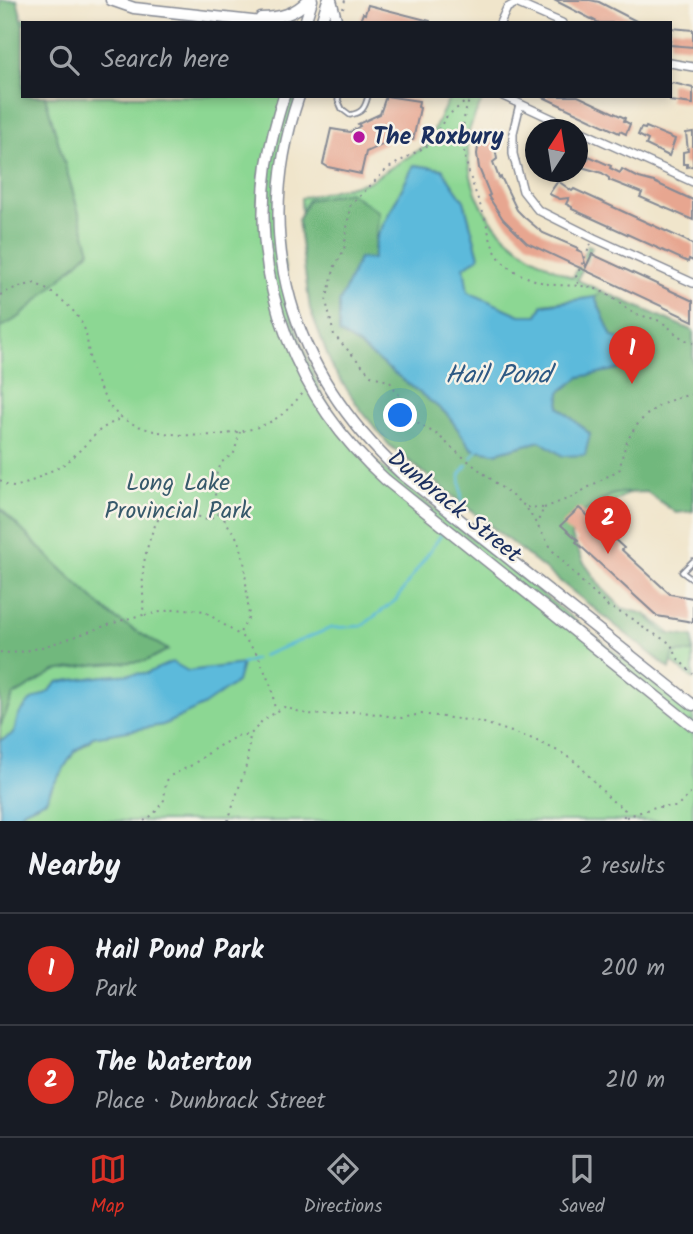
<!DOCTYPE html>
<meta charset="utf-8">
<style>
body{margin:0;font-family:Kalam,sans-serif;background:#20242c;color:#f1f3f6}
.compass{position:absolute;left:525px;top:119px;width:63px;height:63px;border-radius:50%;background:#171b24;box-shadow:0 4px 10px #0003;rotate:12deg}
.you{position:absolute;left:401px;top:416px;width:24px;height:24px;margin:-18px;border:5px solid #fff;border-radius:50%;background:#1a73e8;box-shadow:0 0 0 10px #1a73e833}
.badge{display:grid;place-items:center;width:46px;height:46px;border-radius:50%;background:#d93025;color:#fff;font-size:23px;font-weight:700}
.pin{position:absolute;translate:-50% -58px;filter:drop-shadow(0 2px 4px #0008)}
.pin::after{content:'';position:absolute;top:37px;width:24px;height:21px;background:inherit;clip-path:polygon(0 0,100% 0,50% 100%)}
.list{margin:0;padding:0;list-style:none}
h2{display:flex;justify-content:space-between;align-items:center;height:91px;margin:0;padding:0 28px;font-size:30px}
h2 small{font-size:23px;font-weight:400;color:#9ea1a6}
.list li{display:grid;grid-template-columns:46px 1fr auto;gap:21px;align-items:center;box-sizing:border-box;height:112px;padding:0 28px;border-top:2px solid #363941}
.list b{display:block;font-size:26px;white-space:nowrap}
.list p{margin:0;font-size:23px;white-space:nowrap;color:#9ea1a6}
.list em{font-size:23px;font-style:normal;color:#9ea1a6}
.icon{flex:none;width:38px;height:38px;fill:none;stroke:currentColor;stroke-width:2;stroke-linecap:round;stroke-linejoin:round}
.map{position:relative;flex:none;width:693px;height:821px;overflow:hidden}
.search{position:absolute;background:#171b24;box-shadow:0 4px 10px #0003;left:21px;right:21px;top:21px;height:77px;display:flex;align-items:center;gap:18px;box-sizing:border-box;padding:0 24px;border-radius:0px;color:#9ea1a6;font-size:26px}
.sheet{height:315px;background:#171b24}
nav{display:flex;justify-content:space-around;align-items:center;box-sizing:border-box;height:98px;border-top:2px solid #363941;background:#171b24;font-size:19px;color:#9ea1a6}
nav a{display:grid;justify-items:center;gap:4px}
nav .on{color:#d93025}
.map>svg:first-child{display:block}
.green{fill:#8cd793;stroke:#548378;stroke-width:2;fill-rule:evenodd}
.forest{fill:#71b87d;stroke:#46746e;stroke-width:2}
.water{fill:#5cbadb;stroke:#3c749c;stroke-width:2}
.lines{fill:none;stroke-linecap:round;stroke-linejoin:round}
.stream{stroke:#5cbadb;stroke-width:2.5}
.building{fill:#e7a690}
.lane-casing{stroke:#868a94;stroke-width:7}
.street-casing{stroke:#868a94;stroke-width:10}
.secondary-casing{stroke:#868a94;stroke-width:13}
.path{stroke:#868a94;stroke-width:2;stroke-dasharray:2 5;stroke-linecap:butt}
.lane{stroke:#fff;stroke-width:3.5}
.street{stroke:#fff;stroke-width:7}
.secondary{stroke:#fff;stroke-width:10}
.poi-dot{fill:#b5179e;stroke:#f7f3e8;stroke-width:2.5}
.labels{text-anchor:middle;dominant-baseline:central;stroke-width:5;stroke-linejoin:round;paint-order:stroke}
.poi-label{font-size:24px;font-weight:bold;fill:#1b2f5e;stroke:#f7f3e8;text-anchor:start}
.park-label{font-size:24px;fill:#37596b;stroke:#f7f3e8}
.street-label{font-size:24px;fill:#1b2f5e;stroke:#f7f3e8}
.water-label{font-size:26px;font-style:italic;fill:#2e5984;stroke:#f7f3e8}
</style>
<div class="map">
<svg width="693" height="821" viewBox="0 0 693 821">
<rect width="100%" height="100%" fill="#f7f3e8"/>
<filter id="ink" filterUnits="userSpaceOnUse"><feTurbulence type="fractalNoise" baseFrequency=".0143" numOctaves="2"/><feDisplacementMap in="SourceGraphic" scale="14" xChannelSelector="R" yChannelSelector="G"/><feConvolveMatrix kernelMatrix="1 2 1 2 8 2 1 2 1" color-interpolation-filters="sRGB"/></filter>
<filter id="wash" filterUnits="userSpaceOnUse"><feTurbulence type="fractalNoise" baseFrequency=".00686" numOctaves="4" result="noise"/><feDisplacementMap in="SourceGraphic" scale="28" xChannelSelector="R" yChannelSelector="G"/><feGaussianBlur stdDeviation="1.57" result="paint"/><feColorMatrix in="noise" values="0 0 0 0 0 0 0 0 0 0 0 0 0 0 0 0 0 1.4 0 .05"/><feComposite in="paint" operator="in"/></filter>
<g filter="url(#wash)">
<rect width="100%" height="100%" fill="#f0e5cb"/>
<path class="green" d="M0,18l121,5h-98v73h273l-20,114 16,108 30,77 18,28 32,36 321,255v107h-678l9,-11 22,-10 6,-13 22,-35 16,-11 44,-66 -29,1 -47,6 -41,39 -4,14 -13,6z
M450,96h28l5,2c-4,10 -10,20 -13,30 -4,11 -2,25 -1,37 8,61 53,89 104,113l15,-33 4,2 -15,33 116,53v126l-126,67 29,67 24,18 30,6 43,35v27c-61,-48 -122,-97 -183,-146 -47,-38 -102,-74 -140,-122 -51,-64 -68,-133 -69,-213l67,-16 59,-37zM414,165l28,4 22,32 15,55 -15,11 3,25 53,23h17l6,-11 52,-7 17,40 21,6 6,14 -16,11 -43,9 -20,15 -1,15 31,27 -5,21 -22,1 -23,-15 -45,12 -23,-4 -25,-35 -90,-70 -18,-11v-30l20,-45 14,1 4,-22z"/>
<path class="forest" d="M0,0h17l6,23v73h22l45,155 -69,65 -21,12z
M349,192l30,20 -6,47 -34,74 18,11 90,70 25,35 23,4 45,-12 23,15 27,-22 -31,-27 1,-15 20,-15 43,-9 10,-25 -21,-6 -17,-40 7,-6 91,40v180l-17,2 -29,-21 -26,1 -10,2 -27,17 -13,23 12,26 19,27 20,20 23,6 19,19 29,4v15l-19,1 -4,16 -281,-224 -29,-36 -28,-42 -22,-58 -12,-89 10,-20z
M0,508l55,55 58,54 55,33 -22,11 -55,4 -36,6 -42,25 -13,31z"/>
<path class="water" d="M414,165l28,4 22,32 15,56 -15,10 4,25 52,23h17l6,-10 52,-8 17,40 21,6 6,14 -16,11 -43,9 -20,15 -1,15 31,27 -5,21 -22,1 -23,-15 -45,12 -23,-4 -25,-35 -90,-70 -18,-11v-30l20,-45 14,1 4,-22z
M172,662l16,9 54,-7 -5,18 -34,24 -40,19 -70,12 -19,15 -22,35 -6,13 -22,10 -9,11h-15v-80l14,-8 4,-17 12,-15 18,-9 10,-10 47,-6 42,-3z"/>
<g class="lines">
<path class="stream" d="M471,458l7,-9
M458,509l4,-5 -2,-29 7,-10
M449,523l1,-2
M262,656l69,-28 31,-2 34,-26 45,-65
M242,664l13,-5"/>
</g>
<g id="blocks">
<path class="building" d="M554,0h36l9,2 41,21h-41z
M368,5l62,16v2h-68l-2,-2 3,-8 2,1z
M671,28l22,2v17l-23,-2z
M673,83l20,5v16l-23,-3v-17z
M386,96l33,5 -1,6 2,1 -7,32 -21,-5 -8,5 2,3 -20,9 -5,22 -33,-7 -5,-3 8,-35 19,3 10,-6 -2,-2 22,-10z
M541,96h37l47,22 -1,3 6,3 -4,10 -6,-3 -1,2z
M646,127l29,12 -6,17 -23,-11 2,-5 -10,-5 3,-7 4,1z
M693,132v34l-6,1v-3h-4v-12l5,-1 -2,-18z
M480,134l13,1 4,24 -4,3 6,16 2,-1 16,33 7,7 19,16 35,15 -1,2 5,2 4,15 6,-13 101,47v20l-166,-78 -24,-24 -15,-23 2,-1 -11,-27 -2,-14z
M578,154l10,5 1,-3 22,10 -1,2 10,5 2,-4 17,9 15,4 39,18v20l-53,-23 2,-4 -33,-13v-2l-7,-5 -24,-7z
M558,181l14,10 2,-2 111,51 8,5v16l-4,-2 -1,3 -116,-53v-2l-6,-3 3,-6 -9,1 -11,-5z
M579,508l33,29 12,11 -2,2 48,44 23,4v24l-36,-6 -81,-74 2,-2 -17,-15z"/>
</g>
</g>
<g filter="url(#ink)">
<use href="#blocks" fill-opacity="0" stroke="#868a94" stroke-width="2"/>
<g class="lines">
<defs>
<path id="lane" d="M339,96l-1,4 4,9 8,6c12,-2 15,-7 18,-19
M693,561l-11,11 11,8"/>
<path id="street" d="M500,23l7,-15 9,-5 46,20
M670,63l23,4
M503,96l73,34
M520,104l-7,29v21l10,37 15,19 56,28 99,45
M578,130l115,52"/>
<path id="secondary" d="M111,0l23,8 136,15
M331,0l6,23
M261,18c19,0 34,-4 47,-18
M305,23l7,-23
M321,23l7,-23
M284,96c-7,22 -13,45 -17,68 -17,119 30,237 119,316l307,246
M299,96c-49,144 -8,275 102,377l292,232"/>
</defs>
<use href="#lane" class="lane-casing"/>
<use href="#street" class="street-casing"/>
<use href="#secondary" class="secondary-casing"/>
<path class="path" d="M343,9l2,-9
M471,96c-18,40 -3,76 11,114 10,26 6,47 36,63 8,4 21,9 30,11 18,3 36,-1 53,7 11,5 21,15 31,21 9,5 22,5 31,11 13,9 12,13 30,20
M469,99l-22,17 -19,29 -41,24 -37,37 -6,44 -9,16 -9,35 8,34 37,40 19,7 29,42 19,11 15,14 73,58 27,44 32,34 22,21 28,14 7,7 28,16 9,17 14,14
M578,284l-2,-7 15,-33
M0,295l12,-6 23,-6c21,11 40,24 50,47 3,10 3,22 5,32 4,15 11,31 20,44 25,37 121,35 158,17 15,-7 24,-18 36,-31
M0,480l8,6 6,1 14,-4 40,-21 33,-33 20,-11
M527,507l17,1 -7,15
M544,508l28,-11 48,-28c5,-42 31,-67 73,-75
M220,513l19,28 5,19 5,57 -10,17
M145,615l26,-5 21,-1 12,2 41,28 13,16 14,34 3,22
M0,652c29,7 108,-31 143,-37 1,-15 -1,-30 0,-45 2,-16 12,-66 34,-63 11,1 20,11 31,13l12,-8 -5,-18 1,-19 6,-13 12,-9 6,-21
M626,817l29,-10h22l16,-16
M144,821l10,-7 10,-14 2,-18 4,-6 22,-11 25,-18 22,-12h10
M228,821l19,-58 3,-28 12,-14 22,-14 23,7 25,1 24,-4 46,7 19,-4 60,8 52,17 29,14 16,11 32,35 15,11 -2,11"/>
<use href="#lane" class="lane"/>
<use href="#street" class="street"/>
<use href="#secondary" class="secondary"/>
</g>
</g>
<circle class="poi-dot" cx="359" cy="137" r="7"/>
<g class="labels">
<g class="poi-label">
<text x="373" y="137">The Roxbury</text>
</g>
<g class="park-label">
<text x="178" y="483">Long Lake<tspan x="178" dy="28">Provincial Park</tspan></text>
</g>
<g class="street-label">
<text transform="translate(454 507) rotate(39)">Dunbrack Street</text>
</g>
<g class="water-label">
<text x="498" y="376">Hail Pond</text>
</g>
</g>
</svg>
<svg class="compass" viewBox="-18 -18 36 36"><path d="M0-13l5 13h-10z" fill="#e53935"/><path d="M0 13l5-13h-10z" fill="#9ea1a6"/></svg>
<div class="you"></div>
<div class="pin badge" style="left:632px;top:384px">1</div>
<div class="pin badge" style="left:608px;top:554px">2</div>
<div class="search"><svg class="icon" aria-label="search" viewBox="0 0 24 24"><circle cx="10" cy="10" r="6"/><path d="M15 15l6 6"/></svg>Search here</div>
</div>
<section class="sheet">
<h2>Nearby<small>2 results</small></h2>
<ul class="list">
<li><span class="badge">1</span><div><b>Hail Pond Park</b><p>Park</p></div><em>200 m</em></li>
<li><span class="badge">2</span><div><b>The Waterton</b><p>Place · Dunbrack Street</p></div><em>210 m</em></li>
</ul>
</section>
<nav>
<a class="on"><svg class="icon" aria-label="map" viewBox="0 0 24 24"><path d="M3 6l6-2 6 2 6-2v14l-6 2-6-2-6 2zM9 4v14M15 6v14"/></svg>Map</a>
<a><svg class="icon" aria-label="directions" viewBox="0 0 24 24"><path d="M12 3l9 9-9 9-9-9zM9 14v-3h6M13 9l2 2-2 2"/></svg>Directions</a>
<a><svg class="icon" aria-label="saved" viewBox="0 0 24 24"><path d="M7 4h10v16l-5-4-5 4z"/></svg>Saved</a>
</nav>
